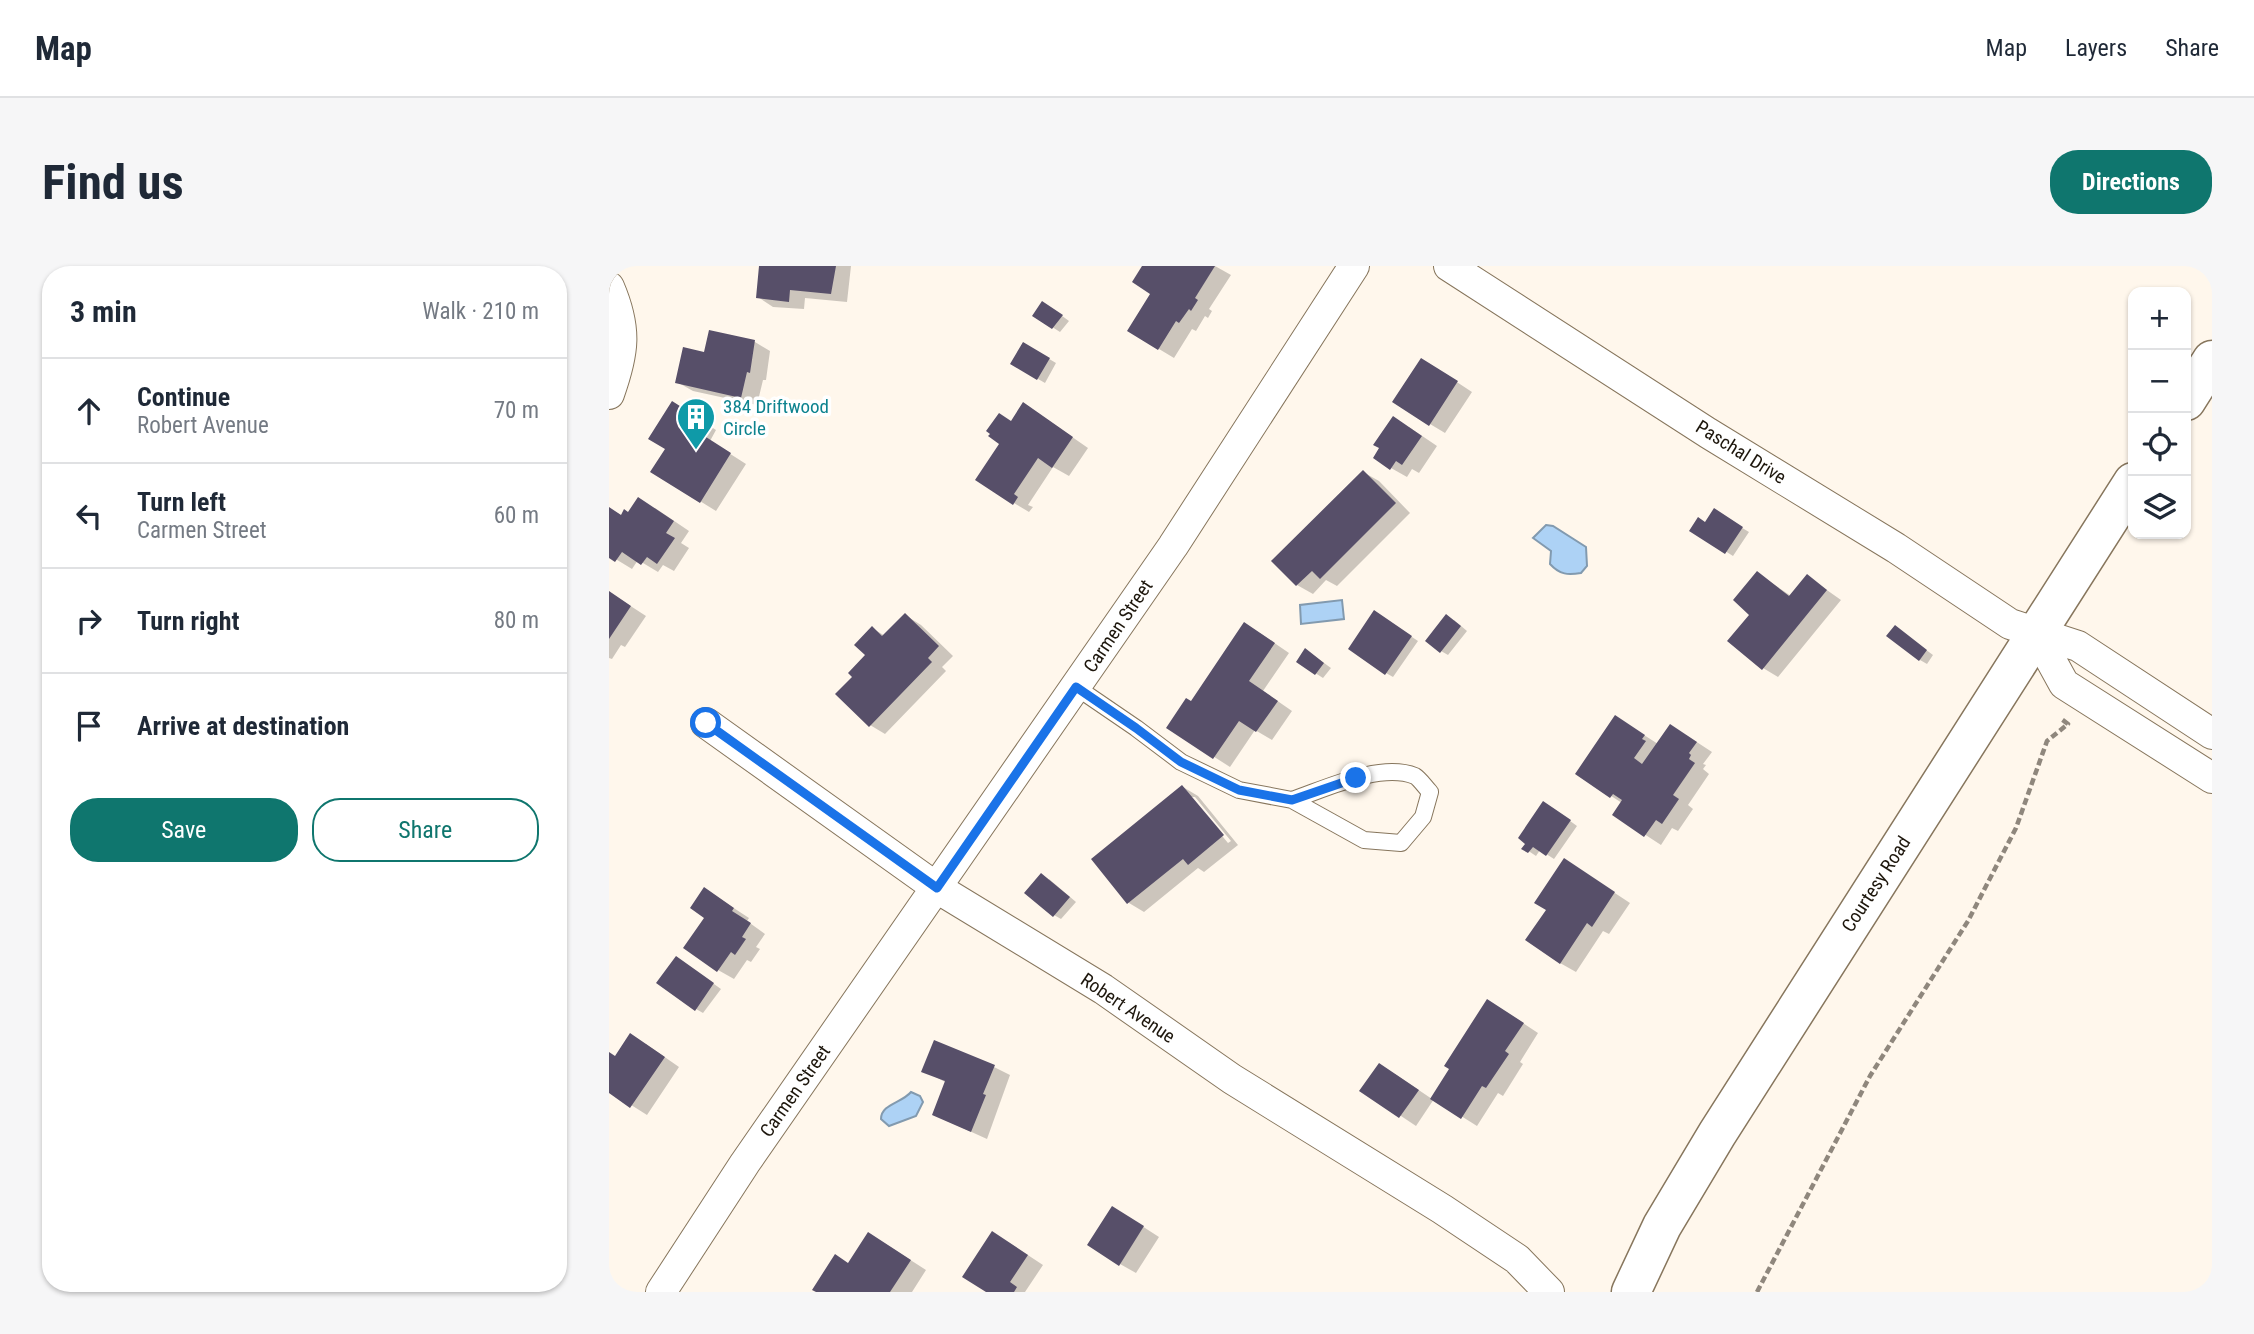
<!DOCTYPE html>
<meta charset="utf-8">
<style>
body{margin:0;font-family:"Roboto Condensed",sans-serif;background:#f6f6f7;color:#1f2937}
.controls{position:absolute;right:21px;top:21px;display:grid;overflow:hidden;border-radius:14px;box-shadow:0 2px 5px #0004}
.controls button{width:63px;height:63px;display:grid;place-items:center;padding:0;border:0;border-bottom:2px solid #e0e1e3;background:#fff;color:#1f2937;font:35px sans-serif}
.stop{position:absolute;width:21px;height:21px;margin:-16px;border:5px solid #1a73e8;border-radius:50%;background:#fff}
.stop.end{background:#1a73e8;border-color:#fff;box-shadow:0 2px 7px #0008}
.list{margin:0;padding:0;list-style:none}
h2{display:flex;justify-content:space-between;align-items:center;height:91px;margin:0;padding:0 28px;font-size:30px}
h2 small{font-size:23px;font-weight:400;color:#747a83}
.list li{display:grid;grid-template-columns:46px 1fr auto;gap:21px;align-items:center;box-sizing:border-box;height:105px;padding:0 28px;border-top:2px solid #e0e1e3}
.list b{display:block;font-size:26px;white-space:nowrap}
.list p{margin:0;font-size:23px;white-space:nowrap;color:#747a83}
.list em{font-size:23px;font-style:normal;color:#747a83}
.actions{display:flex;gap:14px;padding:21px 28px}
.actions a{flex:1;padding:16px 0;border:2px solid #0f766e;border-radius:28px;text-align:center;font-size:24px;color:#0f766e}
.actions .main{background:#0f766e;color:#fff}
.icon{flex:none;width:38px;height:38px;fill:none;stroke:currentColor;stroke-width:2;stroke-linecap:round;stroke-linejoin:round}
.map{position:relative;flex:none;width:1603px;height:1026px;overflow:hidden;border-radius:28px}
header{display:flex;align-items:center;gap:42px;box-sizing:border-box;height:98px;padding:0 35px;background:#fff;border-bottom:2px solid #e0e1e3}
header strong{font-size:33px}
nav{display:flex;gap:38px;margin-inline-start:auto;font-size:24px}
.intro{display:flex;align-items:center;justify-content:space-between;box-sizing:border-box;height:168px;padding:0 42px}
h1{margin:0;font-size:49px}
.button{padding:18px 32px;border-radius:28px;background:#0f766e;color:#fff;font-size:24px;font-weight:700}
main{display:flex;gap:42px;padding:0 42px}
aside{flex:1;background:#fff;border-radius:28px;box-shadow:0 2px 5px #0004}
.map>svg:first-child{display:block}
.water{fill:#add2f5;stroke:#829aaf;stroke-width:2}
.shadow{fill:#0003;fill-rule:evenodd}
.building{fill:#574f69}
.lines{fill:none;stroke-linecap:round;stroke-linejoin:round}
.service-casing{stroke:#87765d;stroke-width:18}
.minor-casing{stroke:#87765d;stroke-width:32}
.primary-casing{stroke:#87765d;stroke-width:41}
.path{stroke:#8f877d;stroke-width:4.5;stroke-dasharray:7 3.5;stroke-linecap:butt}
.service{stroke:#fff;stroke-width:16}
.minor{stroke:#fff;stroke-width:30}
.primary{stroke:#fff;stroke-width:38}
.route{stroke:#1a73e8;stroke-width:9}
.labels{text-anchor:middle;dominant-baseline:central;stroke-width:7;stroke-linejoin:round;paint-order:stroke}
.culture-label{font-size:19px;fill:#0d838f;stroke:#fff;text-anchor:start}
.street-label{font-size:19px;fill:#1d160c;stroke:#fff}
</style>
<header>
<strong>Map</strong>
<nav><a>Map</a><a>Layers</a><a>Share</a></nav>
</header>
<div class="intro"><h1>Find us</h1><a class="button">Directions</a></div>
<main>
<aside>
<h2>3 min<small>Walk · 210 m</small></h2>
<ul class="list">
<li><svg class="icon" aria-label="ahead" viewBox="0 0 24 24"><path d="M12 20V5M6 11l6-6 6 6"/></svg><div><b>Continue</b><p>Robert Avenue</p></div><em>70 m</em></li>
<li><svg class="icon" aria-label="left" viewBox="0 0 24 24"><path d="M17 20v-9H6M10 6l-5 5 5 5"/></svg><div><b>Turn left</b><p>Carmen Street</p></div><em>60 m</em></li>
<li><svg class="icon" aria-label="right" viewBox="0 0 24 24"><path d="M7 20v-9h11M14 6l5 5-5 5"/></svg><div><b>Turn right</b></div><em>80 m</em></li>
<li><svg class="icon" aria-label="arrive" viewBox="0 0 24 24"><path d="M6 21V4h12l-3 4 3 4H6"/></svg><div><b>Arrive at destination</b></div></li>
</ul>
<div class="actions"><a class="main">Save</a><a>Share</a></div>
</aside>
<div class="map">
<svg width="1603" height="1026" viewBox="0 0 1603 1026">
<rect width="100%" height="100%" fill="#fff7ec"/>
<path class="water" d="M937,259l7,1 33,21 1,19 -6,7c-13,2 -21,2 -31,-9l1,-13 -18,-13z
M733,334l2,19 -43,5 -1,-19z
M302,826l9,4 3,6 -7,14 -27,10 -8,-7c0,-15 21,-16 30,-27z"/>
<path class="shadow" d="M151,0h91l-4,36 -42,-4 -1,11 -31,-2 -15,-10z
M535,0h71l16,9 -22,34 3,2 -4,7 -3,-2 -9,15 -4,-2 -18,29 -15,-9 -7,-56z
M441,41l19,14 -9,11 -25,-16z
M101,66l45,10 15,9 -4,29h-3l-6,25 -64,-14 -16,-9 28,-28z
M415,78l32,19 -11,20 -33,-19z
M828,103l35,23 -27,41 -15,-9z
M79,146l28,18 -6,11 36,23 -30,47 -63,-39z
M430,148l49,34 -19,28 -16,-9 -25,38 5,2 -4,5 -15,-9 -13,-60 10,-21z
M800,161l28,19 -18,27 -7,-4 -5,8 -16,-9z
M754,206l16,9 31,32 -73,73 -11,-6 -13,14 -16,-9z
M0,242l12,7 34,-7 34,23 -8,12 8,5 -15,23 -11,-6 -5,7 -20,-12 -6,9 -23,-14z
M1105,245l35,21 -16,24 -41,-26 14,-6z
M1148,307l34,23 16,-20 34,24 -63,77 -15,-9 -11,-54z
M0,326l37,24 -21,31 -4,-2 -9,14 -3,-1z
M296,349l16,10 32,31 -11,11 4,4 -61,63 -15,-9 -15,-48 12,-22 5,-27 13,8z
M773,351l36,24 -25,36 -7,-4z
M845,354l13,11 -19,24 -7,-4z
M1293,366l31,23 -6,9 -7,-4z
M651,367l29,20 -26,38 29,20 -20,29 -17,-10 -25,37 -61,-39z
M704,389l18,13 -8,10 -25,-16z
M1007,451l42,27 28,-9 26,17 -9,12 3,1 -3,4 6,5 -21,31 5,4 -15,22 -6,-3 -11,17 -46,-30 7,-12 -45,-29z
M574,521l15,9 40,49 -34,27 -6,-4 -54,44 -15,-9 -36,-43zM581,531h5l36,44 -3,2z
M942,541l26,19 -23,33 -14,-9 -4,6 -12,-8z
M971,604l50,33 -21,31 -6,-3 -27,41 -16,-9z
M440,613l27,23 -15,17 -7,-4z
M111,633l29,19 -2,3 18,13 -9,13 4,2 -9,13 -4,-2 -13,19 -16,-9z
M74,696l38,27 -18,24 -7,-4z
M894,744l35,23 -18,29 3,2 -20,32 -5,-3 -21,33 -43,-27 -18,27 -54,-36 33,-16 37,25z
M37,778l33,23 -32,48 -38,-24v-37l6,4z
M385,801l16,8 -23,64 -53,-24 13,-32 -23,-12z
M519,951l31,20 -23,36 -16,-9z
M399,976l35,23 -18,27h-36z
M275,977l42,27 -14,22h-93l30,-27z"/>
<path class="building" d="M150,0h77l-5,28 -41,-4 -1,12 -33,-4z
M533,0h73l-20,32 3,2 -7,11 -2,-2 -10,14 -3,-2 -18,29 -31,-19 23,-37 -18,-12z
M433,35l21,14 -11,14 -20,-13z
M100,64l46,10 -5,33 -3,-1 -6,26 -66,-15 8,-36 21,5z
M414,76l27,16 -13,22 -27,-16z
M812,92l37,23 -29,45 -37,-24z
M63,135l30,19 -7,10 36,23 -31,50 -50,-31 15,-23 -17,-10z
M414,136l50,35 -21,31 -14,-10 -24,36 4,3 -5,8 -38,-25 24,-36 -11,-8 2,-2 -4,-3 13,-18 12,8z
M784,150l29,20 -20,29 -6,-4 -6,9 -17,-12 6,-10 -6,-3z
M754,204l33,33 -76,76 -8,-8 -16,15 -25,-25z
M29,231l36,24 -8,12 9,5 -18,26 -10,-7 -6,8 -19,-13 -7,10 -6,-4v-51l12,8 3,-6 4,3z
M1105,242l29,19 -18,27 -36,-23 9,-14 7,5z
M1148,305l32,25 18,-22 20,16 -65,80 -35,-29 22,-26 -16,-15z
M0,325l22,15 -22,33z
M765,344l38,26 -27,39 -37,-26z
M296,347l34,33 -11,12 4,4 -63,65 -34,-33 17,-17 -4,-4 17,-18 -11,-10 18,-19 10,10z
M837,348l15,12 -21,27 -15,-12z
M635,356l31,21 -26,38 29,20 -22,31 -17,-11 -26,38 -47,-31 20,-30 5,3z
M1286,359l32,25 -8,11 -33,-25z
M696,382l19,15 -9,12 -19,-13z
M1006,449l30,20 -3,4 4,2 -12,17 8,6 28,-40 27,18 -8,11 2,2 -2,4 6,4 -22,32 6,4 -17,25 -6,-4 -12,17 -32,-22 10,-15 -9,-6 -3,4 -35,-24z
M573,519l42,50 -36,30 -5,-6 -56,45 -36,-45z
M934,535l28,19 -25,36 -13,-9 -5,6 -7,-4 4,-5 -7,-6z
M955,592l51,34 -23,35 -5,-4 -27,41 -35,-24 21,-30 -12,-7z
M432,607l29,24 -17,20 -29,-24z
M95,621l30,21 -2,3 19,12 -9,14 4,2 -11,16 -4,-3 -14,20 -34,-24 21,-30 -14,-10z
M67,690l38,27 -19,28 -39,-28z
M878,733l37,24 -19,28 4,3 -23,34 -4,-2 -21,33 -31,-20 19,-30 -5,-3z
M21,767l35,24 -35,51 -21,-15v-41l6,4z
M325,774l61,25 -12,29 3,1 -15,37 -39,-17 13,-34 -24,-9z
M770,797l40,27 -20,28 -40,-27z
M503,940l32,20 -25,40 -32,-21z
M383,965l36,24 -18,27 7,5 -3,5h-28l-24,-15z
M259,966l43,28 -21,32h-74l-4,-2 23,-36 13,9z"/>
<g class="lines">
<defs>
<path id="service" d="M467,421l60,41 45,34 58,28 53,10 72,40 37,3 22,-26 7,-25c-5,-5 -10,-13 -15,-16 -35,-14 -90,13 -123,24"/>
<path id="minor" d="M840,0l259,167 188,115 114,76 68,22 134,88
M0,21c18,42 15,65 0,107
M1427,367l28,51 148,94
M97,457l231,165 166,101 129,90 210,130 75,50 32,33
M52,1026l84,-129 428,-617 181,-280"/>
<path id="primary" d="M1577,135l26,-41
M1022,1026l31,-66 55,-92 416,-652"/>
</defs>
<use href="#service" class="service-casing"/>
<use href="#minor" class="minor-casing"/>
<use href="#primary" class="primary-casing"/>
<path class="path" d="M1148,1026l113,-216 98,-155 48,-93 31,-87 21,-17 -8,-6"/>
<use href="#service" class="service"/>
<use href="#minor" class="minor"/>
<use href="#primary" class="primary"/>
</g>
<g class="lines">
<path class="route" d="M97,457l231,165 139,-201 60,41 45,34 58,28 53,10 64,-22"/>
</g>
<defs>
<symbol id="building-pin" viewBox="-11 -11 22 30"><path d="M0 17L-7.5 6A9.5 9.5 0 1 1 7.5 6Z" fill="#0f9aa8" stroke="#fff"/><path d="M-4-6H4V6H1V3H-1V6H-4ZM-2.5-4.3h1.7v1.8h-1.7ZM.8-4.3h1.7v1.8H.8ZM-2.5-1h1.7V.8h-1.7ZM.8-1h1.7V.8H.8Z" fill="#fff"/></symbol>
</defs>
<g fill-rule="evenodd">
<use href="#building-pin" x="65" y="129" width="44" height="60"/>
</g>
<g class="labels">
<g class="culture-label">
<text x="114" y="140">384 Driftwood<tspan x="114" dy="22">Circle</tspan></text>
</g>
<g class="street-label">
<text transform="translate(1132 186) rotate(32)">Paschal Drive</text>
<text transform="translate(509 360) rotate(-56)">Carmen Street</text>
<text transform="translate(1267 618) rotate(-57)">Courtesy Road</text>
<text transform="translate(519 742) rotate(34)">Robert Avenue</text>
<text transform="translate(186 825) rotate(-55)">Carmen Street</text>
</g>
</g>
</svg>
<div class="controls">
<button>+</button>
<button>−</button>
<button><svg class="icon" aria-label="locate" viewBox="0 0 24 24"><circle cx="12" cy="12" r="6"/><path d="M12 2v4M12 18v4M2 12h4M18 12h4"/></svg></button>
<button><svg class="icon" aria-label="layers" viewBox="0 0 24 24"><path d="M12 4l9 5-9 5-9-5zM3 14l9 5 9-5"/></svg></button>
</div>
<div class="stop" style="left:97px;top:457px"></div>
<div class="stop end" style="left:747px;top:512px"></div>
</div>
</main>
